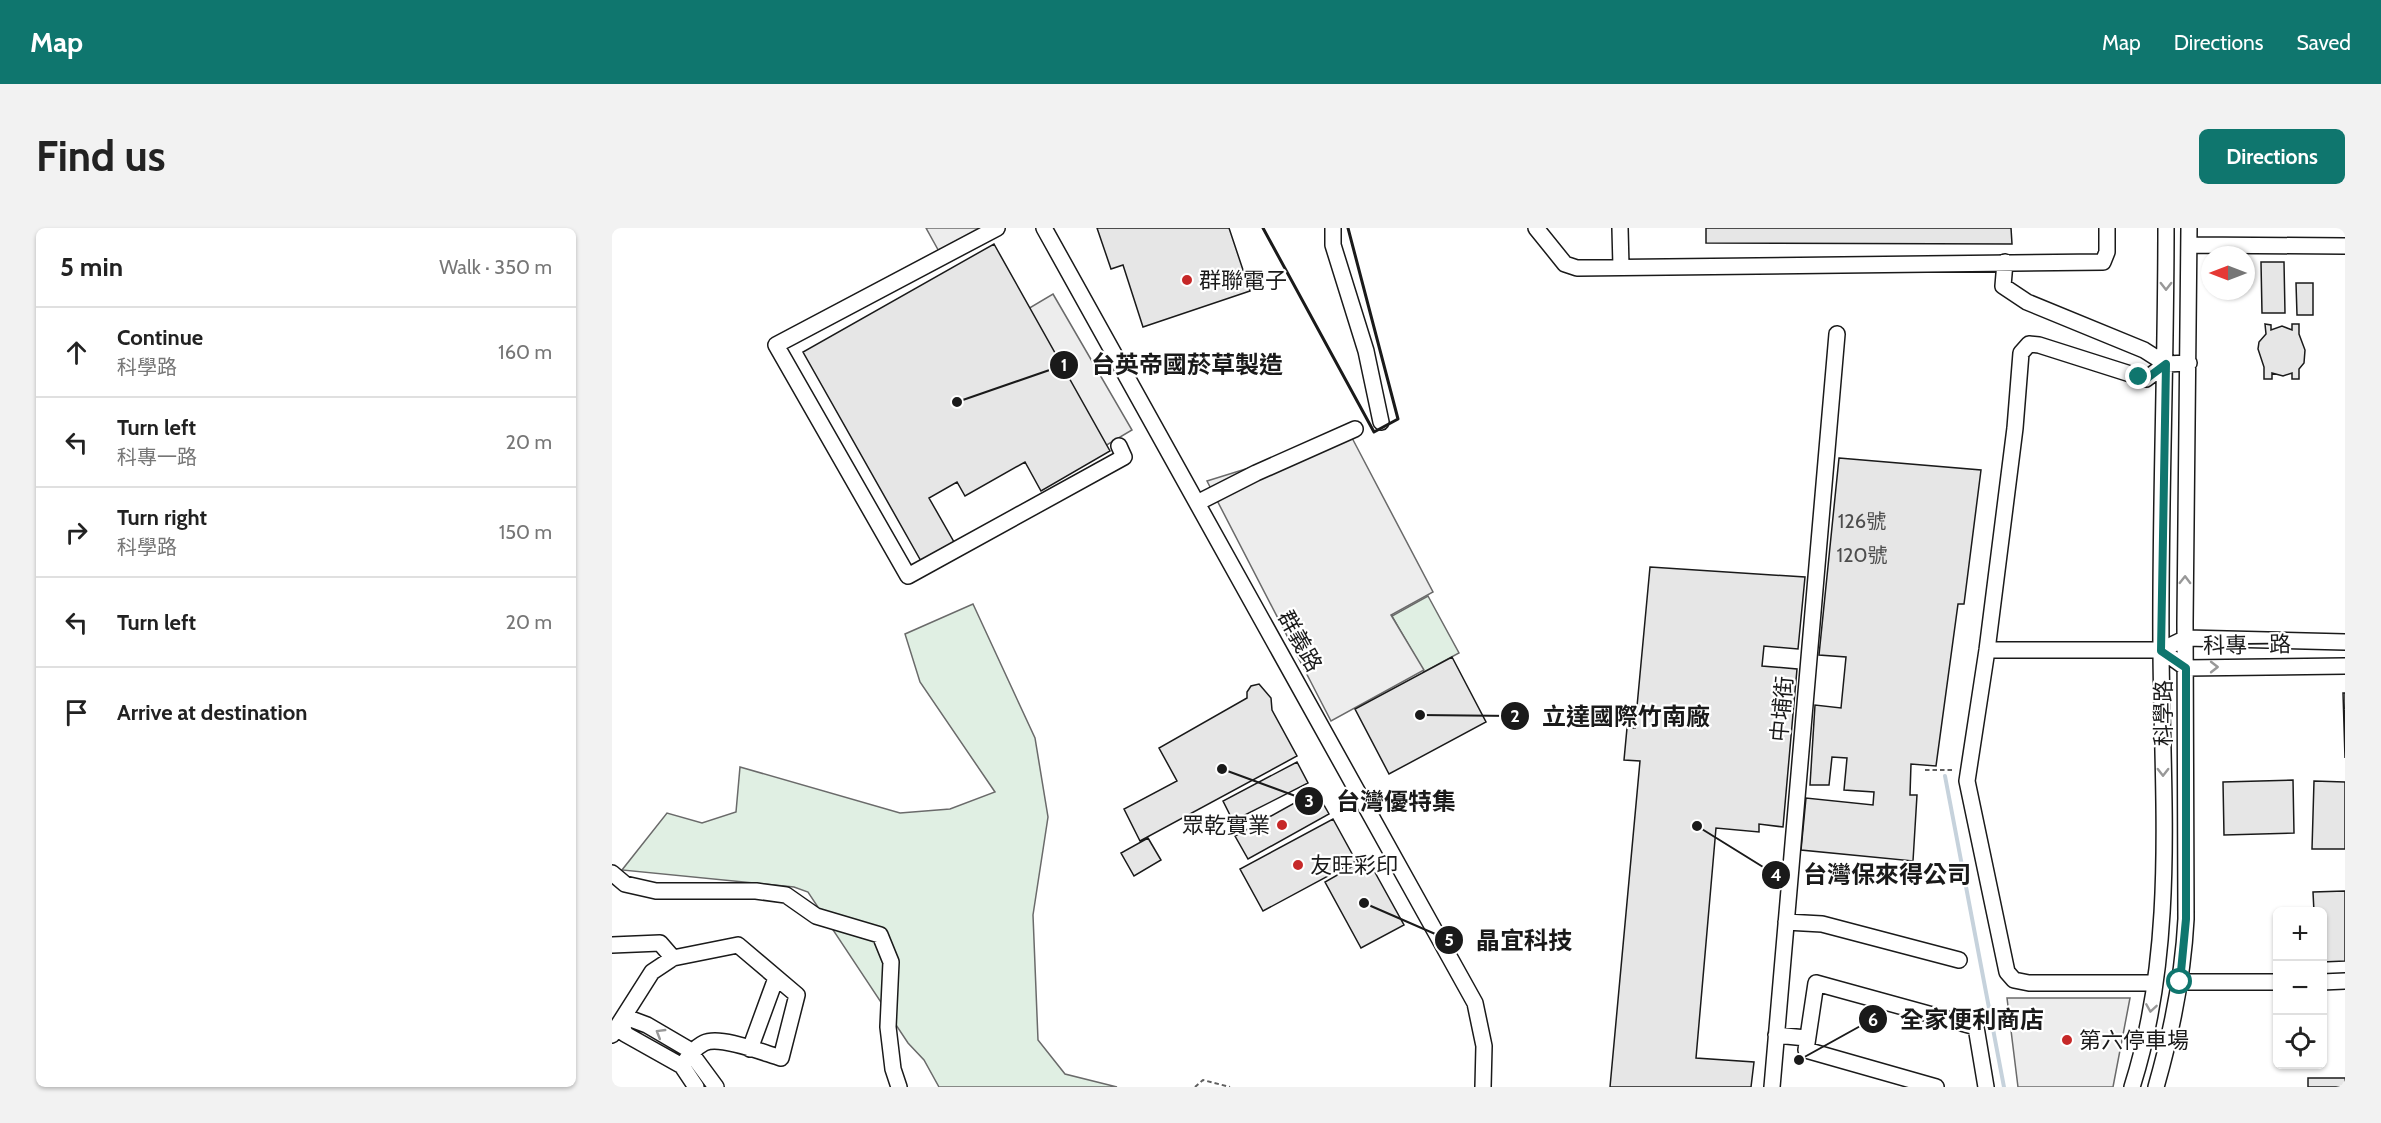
<!DOCTYPE html>
<meta charset="utf-8">
<style>
body{margin:0;font-family:Cabin,"Noto Sans TC",sans-serif;background:#f2f2f2;color:#222}
.controls{position:absolute;right:18px;bottom:18px;display:grid;overflow:hidden;border-radius:9px;box-shadow:0 2px 4px #0004}
.controls button{width:54px;height:54px;display:grid;place-items:center;padding:0;border:0;border-bottom:2px solid #e0e0e0;background:#fff;color:#222;font:30px sans-serif}
.compass{position:absolute;left:1589px;top:18px;width:54px;height:54px;border-radius:50%;background:#fff;box-shadow:0 2px 4px #0004;rotate:270deg}
.stop{position:absolute;width:18px;height:18px;margin:-14px;border:4px solid #0f766e;border-radius:50%;background:#fff}
.stop.end{background:#0f766e;border-color:#fff;box-shadow:0 2px 6px #0008}
.list{margin:0;padding:0;list-style:none}
h2{display:flex;justify-content:space-between;align-items:center;height:78px;margin:0;padding:0 24px;font-size:26px}
h2 small{font-size:20px;font-weight:400;color:#767676}
.list li{display:grid;grid-template-columns:39px 1fr auto;gap:18px;align-items:center;box-sizing:border-box;height:90px;padding:0 24px;border-top:2px solid #e0e0e0}
.list b{display:block;font-size:22px;white-space:nowrap}
.list p{margin:0;font-size:20px;white-space:nowrap;color:#767676}
.list em{font-size:20px;font-style:normal;color:#767676}
.icon{flex:none;width:33px;height:33px;fill:none;stroke:currentColor;stroke-width:2;stroke-linecap:round;stroke-linejoin:round}
.map{position:relative;flex:none;width:1733px;height:859px;overflow:hidden;border-radius:9px}
header{display:flex;align-items:center;gap:36px;box-sizing:border-box;height:84px;padding:0 30px;background:#0f766e;color:#fff}
header strong{font-size:28px}
nav{display:flex;gap:33px;margin-inline-start:auto;font-size:21px}
.intro{display:flex;align-items:center;justify-content:space-between;box-sizing:border-box;height:144px;padding:0 36px}
h1{margin:0;font-size:42px}
.button{padding:15px 27px;border-radius:9px;background:#0f766e;color:#fff;font-size:21px;font-weight:700}
main{display:flex;gap:36px;padding:0 36px}
aside{flex:1;background:#fff;border-radius:9px;box-shadow:0 2px 4px #0004}
.map>svg:first-child{display:block}
.green{fill:#e0efe3;stroke:#6a6a6a;stroke-width:1.5}
.parking{fill:#ededed;stroke:#6a6a6a;stroke-width:1.5}
.lines{fill:none;stroke-linecap:round;stroke-linejoin:round}
.stream{stroke:#c6d2dc;stroke-width:4}
.building{fill:#e6e6e6;stroke:#1a1a1a;stroke-width:1.5}
.minor-casing{stroke:#1a1a1a;stroke-width:18}
.path{stroke:#5f5f5f;stroke-width:2;stroke-dasharray:4.5 3;stroke-linecap:butt}
.minor{stroke:#fff;stroke-width:15}
.wall{stroke:#1a1a1a;stroke-width:3}
.oneway{stroke:#989898}
.route{stroke:#0f766e;stroke-width:8}
.poi-dot{fill:#c62828;stroke:#fff;stroke-width:2}
.labels{text-anchor:middle;dominant-baseline:central;stroke-width:4.5;stroke-linejoin:round;paint-order:stroke}
.number-label{font-size:20px;fill:#4d4d4d}
.poi-label{font-size:22px;fill:#1a1a1a;stroke:#fff;text-anchor:start}
.street-label{font-size:22px;fill:#1a1a1a;stroke:#fff}
.leader{fill:none;stroke:#1a1a1a;stroke-width:2}
.callout-dot{fill:#1a1a1a;stroke:#fff;stroke-width:2}
.mark-label{font-size:18px;text-anchor:middle;font-weight:bold;fill:#fff}
.callout-label{font-size:24px;text-anchor:middle;font-weight:bold;fill:#1a1a1a;stroke:#fff;stroke-width:4.5;stroke-linejoin:round;paint-order:stroke}
</style>
<header>
<strong>Map</strong>
<nav><a>Map</a><a>Directions</a><a>Saved</a></nav>
</header>
<div class="intro"><h1>Find us</h1><a class="button">Directions</a></div>
<main>
<aside>
<h2>5 min<small>Walk · 350 m</small></h2>
<ul class="list">
<li><svg class="icon" aria-label="ahead" viewBox="0 0 24 24"><path d="M12 20V5M6 11l6-6 6 6"/></svg><div><b>Continue</b><p>科學路</p></div><em>160 m</em></li>
<li><svg class="icon" aria-label="left" viewBox="0 0 24 24"><path d="M17 20v-9H6M10 6l-5 5 5 5"/></svg><div><b>Turn left</b><p>科專一路</p></div><em>20 m</em></li>
<li><svg class="icon" aria-label="right" viewBox="0 0 24 24"><path d="M7 20v-9h11M14 6l5 5-5 5"/></svg><div><b>Turn right</b><p>科學路</p></div><em>150 m</em></li>
<li><svg class="icon" aria-label="left" viewBox="0 0 24 24"><path d="M17 20v-9H6M10 6l-5 5 5 5"/></svg><div><b>Turn left</b></div><em>20 m</em></li>
<li><svg class="icon" aria-label="arrive" viewBox="0 0 24 24"><path d="M6 21V4h12l-3 4 3 4H6"/></svg><div><b>Arrive at destination</b></div></li>
</ul>
</aside>
<div class="map">
<svg width="1733" height="859" viewBox="0 0 1733 859">
<rect width="100%" height="100%" fill="#fff"/>
<path class="green" d="M816,368l31,57 -35,19 -32,-56z
M361,376l62,134 13,79 -15,98 5,125 27,34 52,13h-178l-15,-27 -16,-17 -100,-151 -14,-5 -172,-17 45,-57 35,10 34,-11 4,-45 160,46 50,-4 45,-17 -75,-110 -15,-48z"/>
<path class="parking" d="M314,0h64l-49,27z
M441,66l79,136 -32,19 -79,-136z
M739,208l82,156 -42,23 33,55 -93,51 -124,-240z
M1395,770h123l-17,89h-95z"/>
<g class="lines">
<path class="stream" d="M1333,548l59,311"/>
</g>
<path class="building" d="M485,0h132l21,63 -107,36 -20,-62 -12,4z
M1094,0h305l1,16 -306,-1z
M382,16l116,207 -69,40 -16,-29 -60,34 -8,-14 -28,16 25,44 -33,19 -118,-209z
M1649,34h23l1,51h-23z
M1684,55h17v32h-16z
M1653,96l6,1v5l11,-4 10,4v-6h7v10l6,16 -1,13 -5,6v10h-7v-6l-9,3 -11,-3v6h-8v-12l-6,-18 1,-7 7,-8z
M1227,230l142,12 -17,134h-6l-22,162 -25,-2 -1,31h7l-4,66 -112,-11 5,-52 67,7 1,-13 -30,-2 3,-32 -15,-1 -3,28h-19l5,-80 26,3 5,-51 -27,-2z
M1038,339l155,10 -7,72 -34,-3 -2,20 35,3 -14,158 -24,-3v8l-43,-4 -20,230 58,4 -3,25h-141l30,-326 -16,-1 3,-32h8z
M840,429l34,65 -97,52 -34,-65z
M647,456l12,14 1,12 25,46 -157,85 -16,-32 53,-28 -18,-33 88,-50v-6l4,-6z
M1731,465h2v65z
M685,534l11,21 -75,38 -10,-20z
M1681,552l1,53 -70,2 -1,-53z
M1702,553l31,1v67h-33z
M704,563l13,23 -81,45 -13,-23z
M721,591l23,42 -93,50 -23,-42z
M536,610l13,22 -27,16 -13,-23z
M755,630l37,67 -43,23 -36,-66z
M1733,663v70l-23,1v-50h-8l-1,-20z
M1696,850h37v9h-37z"/>
<g class="lines">
<defs>
<path id="minor" d="M385,0l-221,117 132,231 216,-119 -5,-11
M432,0l431,775 9,43 -1,41
M721,0v17l33,106 15,71
M924,0l29,36 12,4 526,-6 4,-10v-24
M1008,0l1,39
M1577,17l156,1
M1393,34l-2,24 24,16 117,48 22,14 23,-1
M585,275l59,-30 99,-44
M1375,422h174l25,-12 159,4
M1549,422l25,18 159,-2
M0,645l13,11 31,7h100l30,4 30,21 64,19 11,27 -3,65 5,42 6,18
M1174,694l36,2 137,36
M0,717l48,-2 13,15 -21,14 -40,63
M61,730l65,-13 59,50 -16,63c-17,-5 -61,-23 -77,-15 -10,5 -16,14 -22,23
M1568,754h98
M1710,754l23,-1
M1542,755h-125l-15,-3 -7,-8 -40,-191 20,-131 28,-222 6,-75 8,-9 10,1 107,34 20,-15
M9,793l10,-2 16,6 41,24 28,38
M9,793l4,13 57,32 14,21
M1164,807l30,3
M138,821l26,-71
M1160,859l65,-753
M1324,859l-130,-37 10,-67 160,44 10,60
M1520,859c45,-141 30,-291 29,-437 -1,-141 5,-281 5,-422
M1544,859c16,-56 27,-110 30,-168l-1,-297 4,-394"/>
</defs>
<use href="#minor" class="minor-casing"/>
<path class="path" d="M1313,542h29
M583,859l8,-7 27,7"/>
<use href="#minor" class="minor"/>
<path class="wall" d="M651,0l111,204 24,-13 -50,-191"/>
</g>
<defs><path id="oneway-chevron" d="M-2-3.5L2.5 0L-2 3.5" fill="none" stroke-width="1.6" stroke-linecap="round" stroke-linejoin="round" transform="scale(1.5)"/></defs>
<g class="oneway">
<use href="#oneway-chevron" transform="translate(1554 58) rotate(90)"/>
<use href="#oneway-chevron" transform="translate(1573 352) rotate(-89)"/>
<use href="#oneway-chevron" transform="translate(1602 439)"/>
<use href="#oneway-chevron" transform="translate(1551 544) rotate(90)"/>
<use href="#oneway-chevron" transform="translate(1539 780) rotate(99)"/>
<use href="#oneway-chevron" transform="translate(48 805) rotate(-149)"/>
</g>
<g class="lines">
<path class="route" d="M1527,149l7,2 20,-15 -5,287 25,17v251l-6,63"/>
</g>
<g class="poi-dot">
<circle cx="575" cy="52" r="6"/>
<circle cx="670" cy="597" r="6"/>
<circle cx="686" cy="637" r="6"/>
<circle cx="1455" cy="812" r="6"/>
</g>
<g class="labels">
<g class="number-label">
<text x="1250" y="293">126號</text>
<text x="1250" y="327">120號</text>
</g>
<g class="poi-label">
<text x="587" y="52">群聯電子</text>
<text x="658" y="597" text-anchor="end">眾乾實業</text>
<text x="698" y="637">友旺彩印</text>
<text x="1467" y="812">第六停車場</text>
</g>
<g class="street-label">
<text transform="translate(688 413) rotate(61)">群義路</text>
<text transform="translate(1635 417) rotate(-1)">科專一路</text>
<text transform="translate(1170 481) rotate(-85)">中埔街</text>
<text transform="translate(1551 485) rotate(-90)">科學路</text>
</g>
</g>
<path class="leader" d="M345 174L452 137M808 487L903 488M610 541L697 573M1085 598L1164 647M752 675L837 712M1187 832L1261 791"/>
<g class="callout-dot">
<circle cx="345" cy="174" r="6"/>
<circle cx="808" cy="487" r="6"/>
<circle cx="610" cy="541" r="6"/>
<circle cx="1085" cy="598" r="6"/>
<circle cx="752" cy="675" r="6"/>
<circle cx="1187" cy="832" r="6"/>
<circle cx="452" cy="137" r="15"/>
<circle cx="903" cy="488" r="15"/>
<circle cx="697" cy="573" r="15"/>
<circle cx="1164" cy="647" r="15"/>
<circle cx="837" cy="712" r="15"/>
<circle cx="1261" cy="791" r="15"/>
</g>
<g class="mark-label">
<text x="452" y="143">1</text>
<text x="903" y="494">2</text>
<text x="697" y="579">3</text>
<text x="1164" y="653">4</text>
<text x="837" y="718">5</text>
<text x="1261" y="798">6</text>
</g>
<g class="callout-label">
<text x="575" y="145">台英帝國菸草製造</text>
<text x="1014" y="497">立達國際竹南廠</text>
<text x="784" y="582">台灣優特集</text>
<text x="1275" y="655">台灣保來得公司</text>
<text x="912" y="721">晶宜科技</text>
<text x="1360" y="800">全家便利商店</text>
</g>
</svg>
<div class="controls">
<button>+</button>
<button>−</button>
<button><svg class="icon" aria-label="locate" viewBox="0 0 24 24"><circle cx="12" cy="12" r="6"/><path d="M12 2v4M12 18v4M2 12h4M18 12h4"/></svg></button>
</div>
<svg class="compass" viewBox="-18 -18 36 36"><path d="M0-13l5 13h-10z" fill="#e53935"/><path d="M0 13l5-13h-10z" fill="#767676"/></svg>
<div class="stop" style="left:1568px;top:754px"></div>
<div class="stop end" style="left:1527px;top:149px"></div>
</div>
</main>
